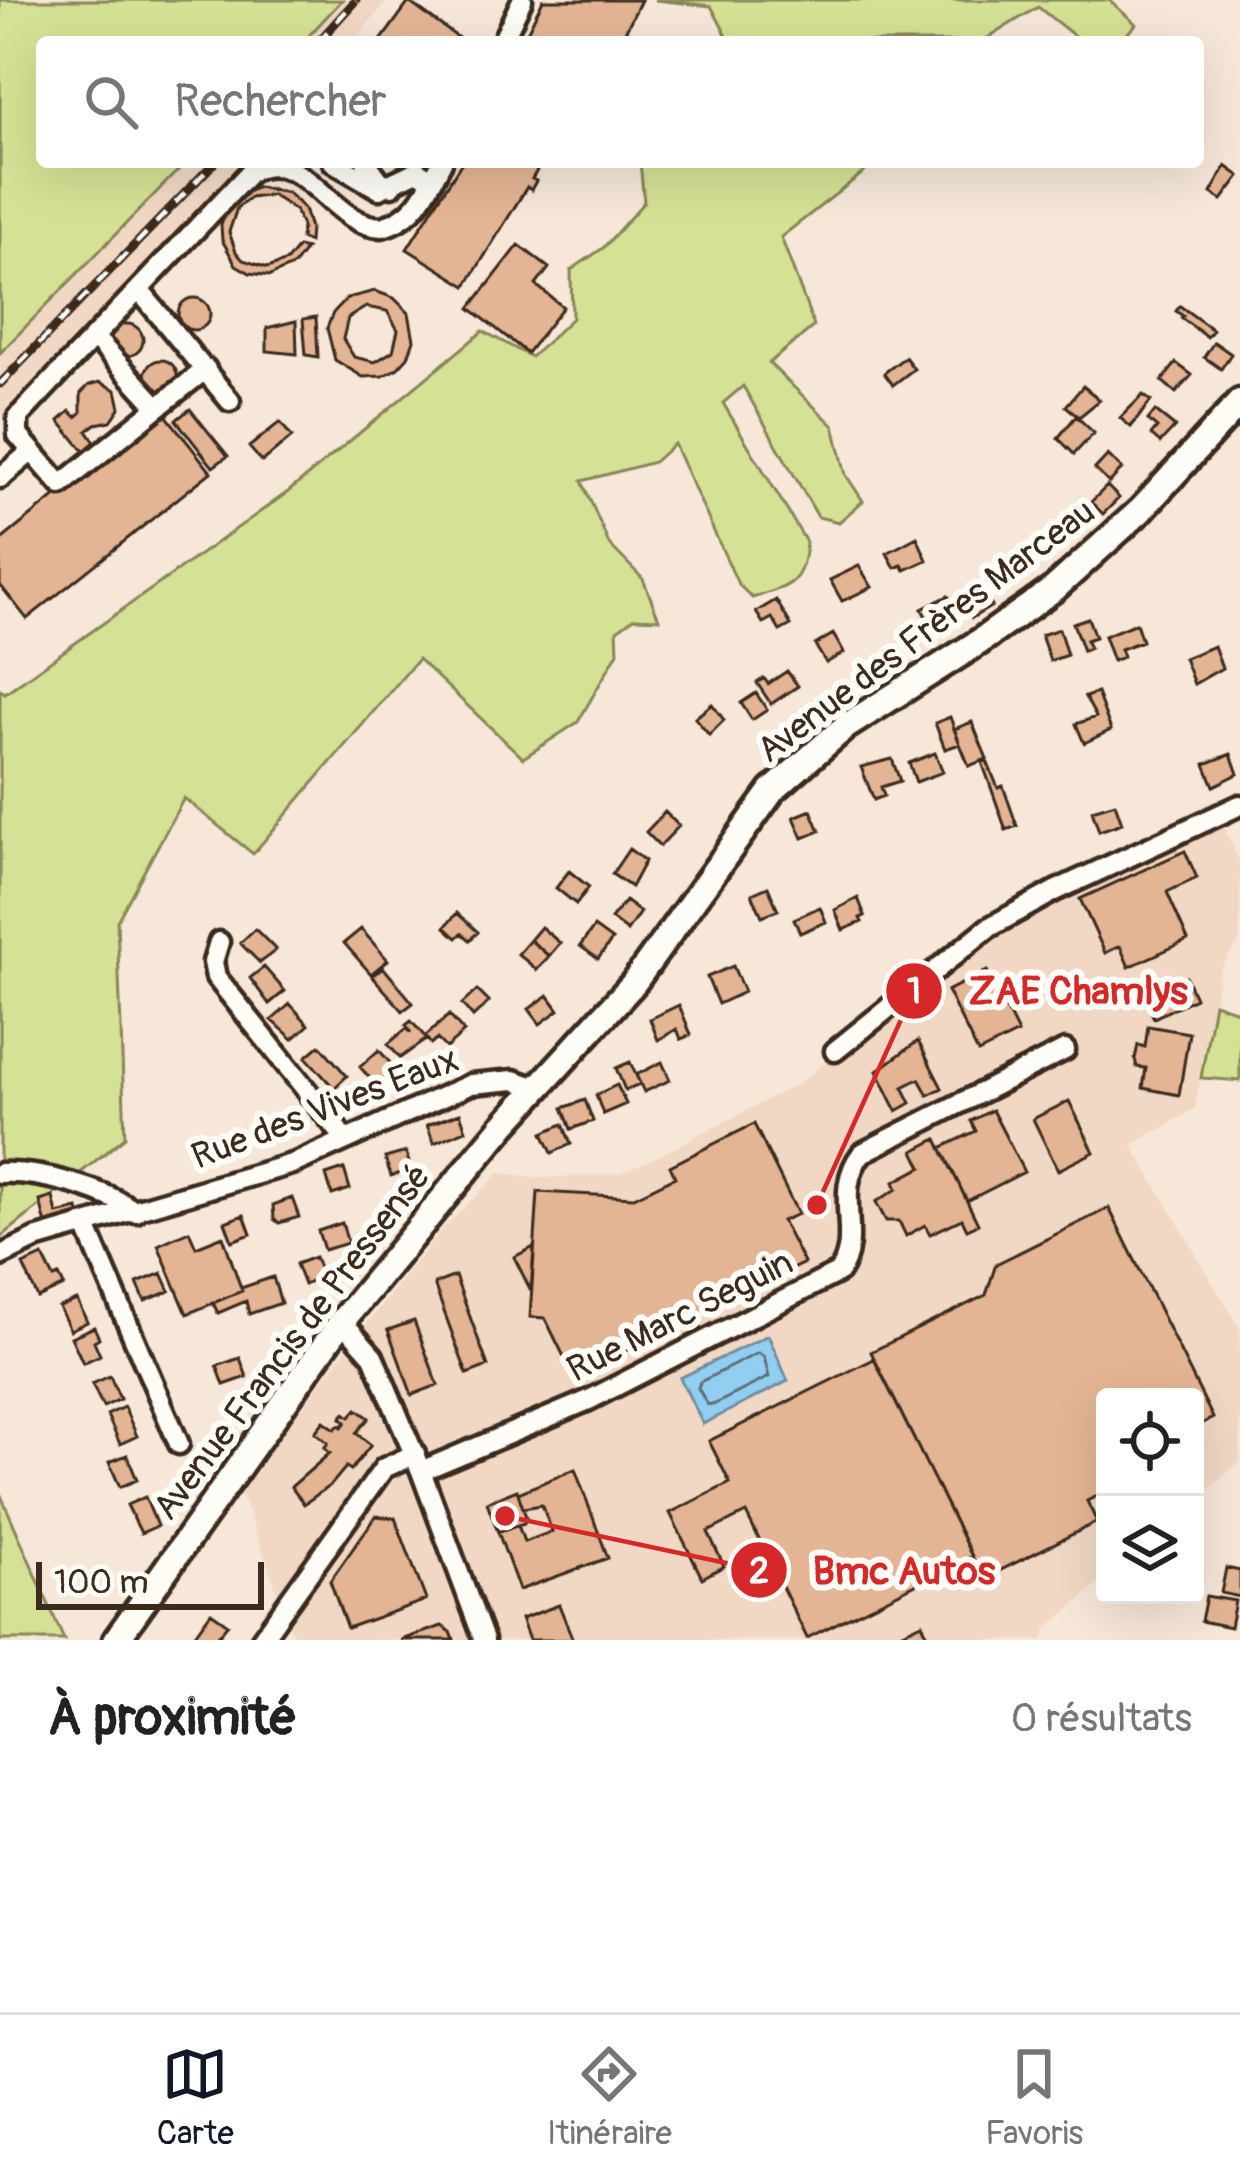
<!DOCTYPE html>
<html lang="fr">
<meta charset="utf-8">
<style>
body{margin:0;font-family:Pangolin,sans-serif;background:#f6f6f6;color:#222}
.controls{position:absolute;right:36px;bottom:36px;display:grid;overflow:hidden;border-radius:12px;box-shadow:0 12px 48px #0002}
.controls button{width:108px;height:108px;display:grid;place-items:center;padding:0;border:0;border-bottom:3px solid #e0e0e0;background:#fff;color:#222;font:60px sans-serif}
.scale{position:absolute;left:36px;bottom:30px;width:228px;box-sizing:border-box;padding-left:12px;border:6px solid #3b2a1e;border-top:0;font-size:33px;line-height:42px;white-space:nowrap;color:#3b2a1e;-webkit-text-stroke:9px #fdfcf7;paint-order:stroke}
.list{margin:0;padding:0;list-style:none}
h2{display:flex;justify-content:space-between;align-items:center;height:156px;margin:0;padding:0 48px;font-size:51px}
h2 small{font-size:39px;font-weight:400;color:#767676}
.icon{flex:none;width:66px;height:66px;fill:none;stroke:currentColor;stroke-width:2;stroke-linecap:round;stroke-linejoin:round}
.map{position:relative;flex:none;width:1240px;height:1640px;overflow:hidden}
.search{position:absolute;background:#fff;box-shadow:0 12px 48px #0002;left:36px;right:36px;top:36px;height:132px;display:flex;align-items:center;gap:30px;box-sizing:border-box;padding:0 42px;border-radius:12px;color:#767676;font-size:45px}
.sheet{height:372px;background:#fff}
nav{display:flex;justify-content:space-around;align-items:center;box-sizing:border-box;height:168px;border-top:3px solid #e0e0e0;background:#fff;font-size:33px;color:#767676}
nav a{display:grid;justify-items:center;gap:6px}
nav .on{color:#111827}
.map>svg:first-child{display:block}
.built{fill:#f1d8c4}
.green{fill:#d5e194;stroke:#888659;stroke-width:3}
.water{fill:#91cef2;stroke:#6f8c9d;stroke-width:3}
.lines{fill:none;stroke-linecap:round;stroke-linejoin:round}
.shore{stroke:#5d6c73;stroke-width:3}
.building{fill:#e4b594;stroke:#3b2a1e;stroke-width:3;fill-rule:evenodd}
.minor-casing{stroke:#3b2a1e;stroke-width:27}
.major-casing{stroke:#3b2a1e;stroke-width:33}
.minor{stroke:#fdfcf7;stroke-width:18}
.major{stroke:#fdfcf7;stroke-width:24}
.rail-casing{stroke:#3b2a1e;stroke-width:9}
.rail{stroke:#fdfcf7;stroke-width:4.5;stroke-dasharray:14;stroke-linecap:butt}
.labels{text-anchor:middle;dominant-baseline:central;stroke-width:12;stroke-linejoin:round;paint-order:stroke}
.street-label{font-size:36px;fill:#3b2a1e;stroke:#fdfcf7}
.leader{fill:none;stroke:#d62828;stroke-width:4.5}
.callout-dot{fill:#d62828;stroke:#fdfcf7;stroke-width:4.5}
.mark-label{font-size:36px;text-anchor:middle;font-weight:bold;fill:#fff}
.callout-label{font-size:39px;text-anchor:middle;font-weight:bold;fill:#d62828;stroke:#fdfcf7;stroke-width:12;stroke-linejoin:round;paint-order:stroke}
</style>
<div class="map">
<svg width="1240" height="1640" viewBox="0 0 1240 1640">
<rect width="100%" height="100%" fill="#f6e7d9"/>
<filter id="ink" filterUnits="userSpaceOnUse"><feTurbulence type="fractalNoise" baseFrequency=".00833" numOctaves="2"/><feDisplacementMap in="SourceGraphic" scale="24" xChannelSelector="R" yChannelSelector="G"/><feConvolveMatrix kernelMatrix="1 2 1 2 8 2 1 2 1" color-interpolation-filters="sRGB"/></filter>
<g filter="url(#ink)">
<path class="built" d="M342,0h46l-35,42h-50z
M186,162h59l-245,256v-65z
M1222,821l18,42v77l-20,29 -25,140 -63,36 108,184v133l-45,38v-103h-90v181l-60,52 -2,10h-748l-54,-148 84,-116 114,-143 60,-60 44,5 73,-4 34,-14 146,-75 170,-128 84,-54z"/>
<path class="green" d="M0,0h342l-39,42h-261v120h144l-186,191z
M655,0h454l27,24 -16,18h-38l-44,-35 -57,35h-251l-19,-36z
M640,162h237l-96,75 33,89 -45,37 65,63 12,49 17,26 -24,21 -21,-5 -75,-131 -20,17 83,139c-3,43 -16,44 -54,56l-14,-14 -64,-140 -20,18 -72,19 27,63 34,35 16,40 -25,-1 -17,12 1,22 -40,70 -55,36 -105,-99 -165,195 -69,-56 -67,123 8,216 -125,101v-549l5,4 283,-201 195,-161 48,26 41,-39 -1,-48 32,-22 41,-46z
M1214,1003l26,9v69l-39,-3z
M0,1493l64,147h-64z"/>
<path class="water" d="M768,1335l20,46 -85,43 -23,-46z"/>
<g class="lines">
<path class="shore" d="M758,1353l6,4 5,20 -56,28 -6,-1 -9,-16 2,-6z"/>
</g>
<path class="building" d="M543,0h98l-21,42h-98z
M409,2l55,40h-84z
M462,162h80l-10,17 4,2 -5,9 -4,-3 -61,99 -59,-37z
M1226,166l14,10 -18,24 -11,-7z
M258,187l30,6 16,16 6,19 -1,14 -8,-3 1,-13 -7,-16 -23,-15 -22,3 -13,10 -8,24 7,20 7,8 25,8 19,-7 11,-14 8,2 -12,16 -24,11 -20,-3 -14,-8 -14,-25 -1,-15 7,-18 11,-12z
M519,245l30,23 -13,17 27,22 -36,46 -57,-45z
M375,291l19,7 15,15 5,27 -6,17 -10,11 -15,8 -20,1 -28,-17 -8,-32 6,-15 14,-15zM366,307l21,4 11,19 -5,21 -18,11 -21,-5 -11,-18 5,-21z
M178 314a16 16 0 1 1 32 0a16 16 0 1 1-32 0Z
M1180,306l33,24 -6,7 -26,-19 2,-2 -7,-5z
M316,317l2,40 -12,-2 -3,-36z
M296,321l1,33 -30,-3v-23z
M111 340a16 16 0 1 1 32 0a16 16 0 1 1-32 0Z
M1214,342l17,12 -10,15 -17,-12z
M905,357l9,12 -21,16 -9,-12z
M145 376a16 16 0 1 1 32 0a16 16 0 1 1-32 0Z
M1176,363l16,12 -16,18 -14,-12z
M100,382l16,8 4,18 -9,13 -15,3 -9,7 8,11 -11,9 -25,-30 11,-10 6,6 5,-4v-20l8,-8z
M1083,386l17,14 -21,17 -13,-11z
M1143,395l8,6 -20,26 -11,-9z
M190,409l38,47 -15,11 -37,-47z
M162,410l49,62 -184,147 -27,-34v-44z
M1155,411l20,16 -15,16 -9,-8 6,-7 -9,-8z
M1076,416l18,17 -20,21 -16,-16z
M280,422l12,15 -30,25 -13,-15z
M1108,455l14,14 -13,14 -14,-14z
M1107,486l12,12 -16,16 -12,-12z
M917,537l10,23 -22,10 -3,-5 -7,3 -8,-15z
M859,566l13,21 -30,14 -12,-21z
M982,591l10,15 -20,12 -9,-14z
M948,596l10,17 -27,14 -9,-18z
M776,600l15,25 -11,6 -8,-13 -9,5 -7,-11z
M1088,618l7,19 -9,3 4,8 -7,3 -10,-28z
M1136,623l6,18 -22,8 3,8 -10,4 -9,-25z
M1059,629l8,26 -17,6 -9,-26z
M833,634l11,19 -18,10 -11,-18z
M1214,646l8,22 -28,16 -10,-26z
M787,671l11,15 -27,18 -14,-21 7,-5 4,6z
M756,693l11,17 -15,10 -11,-17z
M1097,693l14,37 -27,13 -8,-19 20,-7 -11,-20z
M712,704l12,16 -15,15 -14,-17z
M950,717l10,27 -15,5 -10,-26z
M972,722l15,37 -18,7 -15,-37z
M935,753l8,19 -27,10 -7,-19z
M1231,754l7,20 -24,12 -9,-22z
M892,759l8,22 -19,6 3,9 -10,4 -13,-33z
M987,761l11,27 5,-2 14,40 -11,4 -24,-68z
M1115,803l7,20 -23,8 -7,-21z
M811,810l9,21 -17,7 -9,-21z
M665,812l14,14 -19,20 -14,-14z
M629,849l16,12 -14,26 -19,-13z
M1185,851l12,27 -30,14 21,48 -59,27 -9,-21 -15,7 -25,-54z
M569,871l20,16 -13,17 -20,-16z
M768,887l10,23 -16,6 -10,-22z
M858,898l7,18 -5,2 2,4 -19,8 -8,-20z
M625,901l15,11 -13,19 -16,-12z
M820,907l6,15 -26,11 -6,-14z
M457,913l21,19 -8,8 -8,-7 -5,5 -12,-11z
M541,927l19,16 -11,13 -19,-16z
M594,927l18,13 -14,19 -18,-13z
M255,929l21,21 -16,13 -20,-20z
M361,929l27,31 -17,14 -27,-31z
M530,940l19,16 -12,14 -19,-16z
M733,966l11,26 -26,12 -11,-27z
M264,967l21,24 -16,13 -19,-26z
M383,967l30,36 -10,8 -31,-35z
M987,971l31,62 -40,20 -31,-62z
M1186,977l9,21 -41,20 -10,-20z
M477,990l12,12 -16,15 -11,-13z
M548,995l11,15 -19,14 -11,-15z
M290,1004l19,21 -16,14 -21,-19z
M679,1005l12,30 -10,4 -4,-10 -19,11 -8,-21z
M449,1015l15,17 -18,16 -9,-9 -6,5 -6,-7z
M411,1021l16,18 -27,19 -12,-14 19,-16 4,5 -5,-8z
M1148,1026l41,7 -10,62 -36,-7 3,-20 -9,-1 -2,-8 3,-14 7,2z
M918,1041l24,47 -14,7 -9,-16 -16,8 8,16 -14,8 -20,-40z
M320,1045l27,31 -13,12 -28,-31z
M379,1050l19,22 -19,17 -19,-22z
M630,1062l10,22 -15,6 -9,-22z
M662,1062l8,18 -26,12 -8,-17z
M617,1085l9,19 -23,10 -7,-19z
M585,1100l8,21 -22,8 -8,-21z
M1069,1101l25,51 -36,18 -25,-51z
M992,1110l32,62 -57,29 -26,-53 35,-17 -5,-10z
M460,1113l6,17 -32,13 -7,-18z
M563,1124l8,20 -19,9 -9,-20z
M754,1124l44,90 -16,7 22,42 -230,114 -29,-59 -15,-1 8,-125 96,5 41,-20 -5,-11z
M937,1139l41,85 -11,5 -5,-10 -32,15 -5,-9 -19,11 -7,-15h-13l-10,-19 21,-13 -3,-7 28,-15 -8,-16z
M406,1152l5,18 -20,6 -6,-18z
M344,1169l6,20 -18,6 -6,-20z
M53,1197l4,17 21,-5 3,12 -34,8 -7,-28z
M292,1198l7,19 -20,6 -5,-4 -1,-14z
M1109,1208l104,210 -18,9v-30h-90v95l-18,9 10,21 -114,57 -112,-227 115,-57 10,-31z
M244,1215l7,19 -19,7 -7,-19z
M342,1223l6,20 -24,7 -6,-19z
M189,1231l7,16 27,-11 19,55 -55,23 -29,-69z
M534,1247l-3,44 -17,-34z
M43,1256l11,22 5,-2 5,10 -26,12 -15,-33z
M315,1257l7,19 -18,9 -8,-21z
M162,1273l8,18 -25,10 -8,-18z
M455,1276l33,90 -21,8 -33,-90z
M273,1277l8,26 -32,11 -3,-13 -28,12 -5,-10 29,-12 -1,-3z
M77,1300l10,22 -17,8 -11,-23z
M414,1321l24,64 -26,10 -24,-65z
M94,1327l5,11 -5,3 6,14 -17,8 -12,-26z
M240,1358l7,19 -23,8 -7,-19z
M874,1359l98,197 -165,82 -61,-125 -38,19 16,34 -22,12 -32,-65 60,-30 -21,-42z
M110,1376l10,23 -17,8 -11,-23z
M124,1407l13,29 -17,8 -13,-29z
M357,1409l12,9 -13,15 15,12 -20,25 -5,-3 -14,17 -28,20 -13,-17 39,-34 -6,-5 4,-5 -13,-11 9,-11 11,8 4,-4 3,2 4,-5 -5,-4 4,-5 5,4z
M127,1455l10,25 -17,7 -11,-25z
M575,1469l33,89 -89,32 -21,-58 20,-7 6,17 28,-10 -10,-27 -19,3 -5,-15z
M517,1490l9,27 -2,6 -26,9 -11,-30z
M145,1497l12,29 -16,7 -14,-28z
M376,1516l19,2 31,82 -79,28 -17,-47z
M1226,1568l14,3v26l-19,-4z
M1206,1596l29,5 -5,26 -29,-6z
M559,1605l14,35h-44l-8,-21z
M211,1612l17,12 -13,16h-24z
M922,1623l8,17h-44z
M442,1626l9,6 3,8h-53z"/>
<g class="lines">
<defs>
<path id="minor" d="M502,42l20,-42
M333,162l46,27 38,-18 15,9
M366,162l14,19 12,5
M139,290l91,111
M95,338l63,69 48,-38
M158,407l-97,78 -43,-50v-18l232,-245c55,-28 81,55 132,55 34,-9 45,-37 60,-65
M0,478l32,-27
M219,942l-6,20 3,15 130,163
M835,1051l153,-123 67,-37 185,-86
M0,1173c39,-2 105,16 136,39
M86,1226l93,218
M0,1256l35,-17 260,-76 176,-79 43,-4 24,8
M342,1321l31,35 48,115 63,169
M421,1471l168,-71 250,-128c25,-36 -8,-80 23,-119l203,-103
M261,1640l123,-172 31,-14"/>
<path id="major" d="M116,1640l226,-319 162,-196 129,-141 139,-193 73,-64 134,-85 76,-54 86,-78 99,-108"/>
</defs>
<use href="#minor" class="minor-casing"/>
<use href="#major" class="major-casing"/>
<use href="#minor" class="minor"/>
<use href="#major" class="major"/>
<defs>
<path id="rail" d="M318,42l38,-42
M0,384l215,-222"/>
</defs>
<use href="#rail" class="rail-casing"/>
<use href="#rail" class="rail"/>
</g>
</g>
<g class="labels">
<g class="street-label">
<text transform="translate(926 631) rotate(-37)">Avenue des Frères Marceau</text>
<text transform="translate(325 1108) rotate(-21)">Rue des Vives Eaux</text>
<text transform="translate(680 1316) rotate(-27)">Rue Marc Seguin</text>
<text transform="translate(292 1342) rotate(-53)">Avenue Francis de Pressensé</text>
</g>
</g>
<path class="leader" d="M817 1205L914 991M505 1516L759 1570"/>
<g class="callout-dot">
<circle cx="817" cy="1205" r="12"/>
<circle cx="505" cy="1516" r="12"/>
<circle cx="914" cy="991" r="30"/>
<circle cx="759" cy="1570" r="30"/>
</g>
<g class="mark-label">
<text x="914" y="1003">1</text>
<text x="759" y="1583">2</text>
</g>
<g class="callout-label">
<text x="1078" y="1004">ZAE Chamlys</text>
<text x="904" y="1584">Bmc Autos</text>
</g>
</svg>
<div class="controls">
<button><svg class="icon" aria-label="locate" viewBox="0 0 24 24"><circle cx="12" cy="12" r="6"/><path d="M12 2v4M12 18v4M2 12h4M18 12h4"/></svg></button>
<button><svg class="icon" aria-label="layers" viewBox="0 0 24 24"><path d="M12 4l9 5-9 5-9-5zM3 14l9 5 9-5"/></svg></button>
</div>
<div class="scale">100 m</div>
<div class="search"><svg class="icon" aria-label="search" viewBox="0 0 24 24"><circle cx="10" cy="10" r="6"/><path d="M15 15l6 6"/></svg>Rechercher</div>
</div>
<section class="sheet">
<h2>À proximité<small>0 résultats</small></h2>
<ul class="list">
</ul>
</section>
<nav>
<a class="on"><svg class="icon" aria-label="map" viewBox="0 0 24 24"><path d="M3 6l6-2 6 2 6-2v14l-6 2-6-2-6 2zM9 4v14M15 6v14"/></svg>Carte</a>
<a><svg class="icon" aria-label="directions" viewBox="0 0 24 24"><path d="M12 3l9 9-9 9-9-9zM9 14v-3h6M13 9l2 2-2 2"/></svg>Itinéraire</a>
<a><svg class="icon" aria-label="saved" viewBox="0 0 24 24"><path d="M7 4h10v16l-5-4-5 4z"/></svg>Favoris</a>
</nav>
